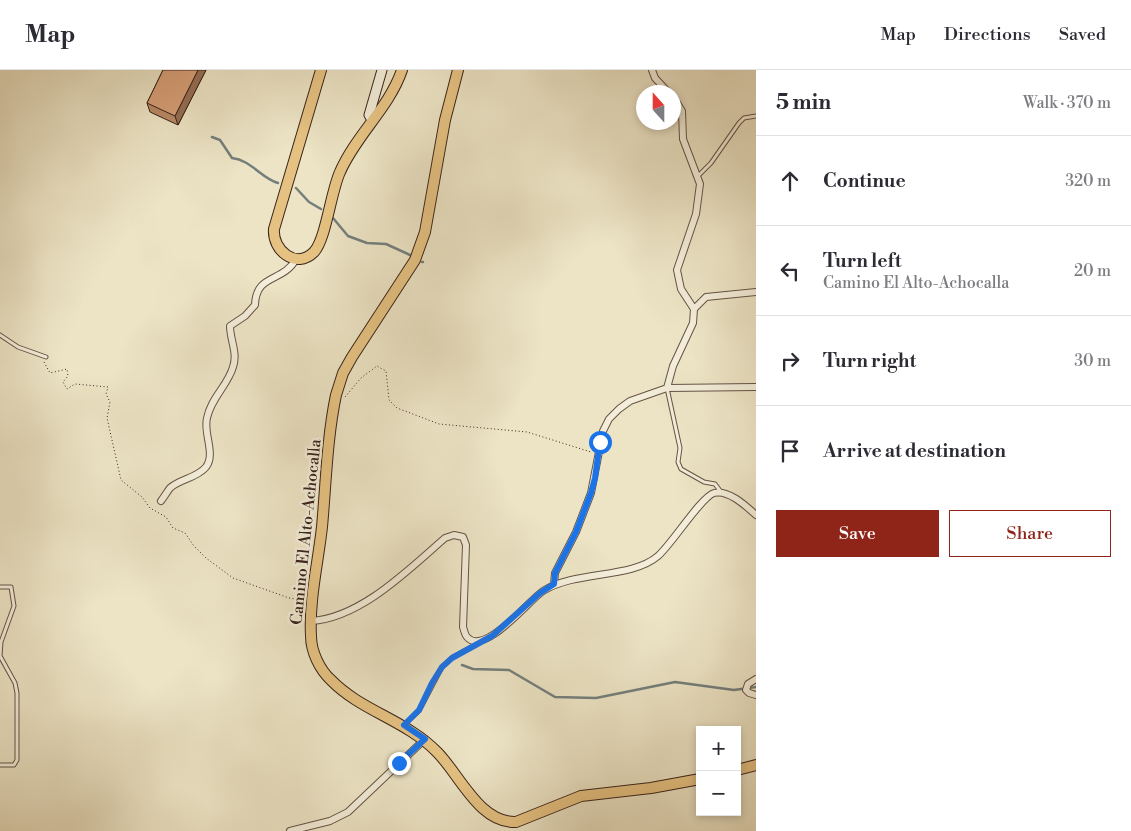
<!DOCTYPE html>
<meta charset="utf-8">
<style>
body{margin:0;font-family:"Libre Bodoni",serif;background:#f2f2f3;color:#2b2b33}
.controls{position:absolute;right:15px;bottom:15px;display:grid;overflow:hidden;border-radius:0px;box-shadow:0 2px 8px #0003}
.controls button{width:45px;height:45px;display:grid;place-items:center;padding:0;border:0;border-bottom:1px solid #e1e1e2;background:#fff;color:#2b2b33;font:25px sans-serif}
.compass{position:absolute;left:636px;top:15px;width:45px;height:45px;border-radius:50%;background:#fff;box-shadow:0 2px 8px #0003;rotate:339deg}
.stop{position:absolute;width:15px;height:15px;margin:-11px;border:4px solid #1a73e8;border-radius:50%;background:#fff}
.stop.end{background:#1a73e8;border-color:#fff;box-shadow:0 1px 5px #0008}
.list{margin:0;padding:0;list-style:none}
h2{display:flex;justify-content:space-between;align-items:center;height:65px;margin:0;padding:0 20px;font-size:21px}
h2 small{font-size:16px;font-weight:400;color:#7c7c81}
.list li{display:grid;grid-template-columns:32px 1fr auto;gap:15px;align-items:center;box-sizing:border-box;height:90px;padding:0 20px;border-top:1px solid #e1e1e2}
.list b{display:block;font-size:19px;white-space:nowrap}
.list p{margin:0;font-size:16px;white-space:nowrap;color:#7c7c81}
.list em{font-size:16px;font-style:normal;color:#7c7c81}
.actions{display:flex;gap:10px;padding:15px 20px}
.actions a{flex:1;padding:11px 0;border:1px solid #8f2418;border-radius:0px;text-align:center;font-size:18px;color:#8f2418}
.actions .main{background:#8f2418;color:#fff}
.icon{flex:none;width:28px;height:28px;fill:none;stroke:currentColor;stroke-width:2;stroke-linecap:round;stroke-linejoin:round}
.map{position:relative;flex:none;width:756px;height:761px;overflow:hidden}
header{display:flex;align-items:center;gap:30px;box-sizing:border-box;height:70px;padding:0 25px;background:#fff;border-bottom:1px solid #e1e1e2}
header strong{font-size:24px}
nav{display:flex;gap:28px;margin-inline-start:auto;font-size:18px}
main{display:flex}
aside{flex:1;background:#fff}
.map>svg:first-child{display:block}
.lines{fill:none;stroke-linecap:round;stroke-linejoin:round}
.stream{stroke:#747f7c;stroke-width:2.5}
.lane-casing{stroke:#655346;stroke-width:5}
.street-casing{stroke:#655346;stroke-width:8}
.secondary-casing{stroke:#38231b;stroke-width:11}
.primary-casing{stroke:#38231b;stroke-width:12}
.path{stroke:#38231b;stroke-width:1;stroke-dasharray:1 2.5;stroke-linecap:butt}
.lane{stroke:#f3edd9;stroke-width:3}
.street{stroke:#f3edd9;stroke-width:6}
.secondary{stroke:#f3edd9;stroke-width:9}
.primary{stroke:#e6c282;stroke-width:10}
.wall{fill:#b98966;stroke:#38231b}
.shaded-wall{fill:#966f53;stroke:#38231b}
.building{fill:#d79f77;stroke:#38231b}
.route{stroke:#1a73e8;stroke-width:6}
.labels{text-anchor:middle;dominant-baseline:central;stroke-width:5;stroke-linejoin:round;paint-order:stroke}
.street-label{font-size:16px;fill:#38231b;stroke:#f3edd9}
</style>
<header>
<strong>Map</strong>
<nav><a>Map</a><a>Directions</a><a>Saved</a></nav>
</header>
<main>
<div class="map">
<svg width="756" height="761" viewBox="0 0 756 761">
<rect width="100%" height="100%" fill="#ece4c5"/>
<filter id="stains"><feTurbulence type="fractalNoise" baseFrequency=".004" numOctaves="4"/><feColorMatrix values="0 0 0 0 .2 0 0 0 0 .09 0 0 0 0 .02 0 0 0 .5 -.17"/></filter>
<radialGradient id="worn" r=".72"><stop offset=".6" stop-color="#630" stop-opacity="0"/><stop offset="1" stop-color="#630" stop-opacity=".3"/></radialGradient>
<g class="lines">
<path class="stream" d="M212,67l8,3 12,18c19,2 29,20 46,25
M296,118l13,14 12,7
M333,148l15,18 19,7 19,1 24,11
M422,192h1
M462,595l11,4 36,1 46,27 41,1 79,-16 59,8 22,-3"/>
<defs>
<path id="lane" d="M698,106l13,-13 28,-40 5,-5 12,-2
M0,265l18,12 28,10
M667,318l13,60 -2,14 3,7 23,13 11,2 6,8
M0,517h11l3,19 -13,36 -1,14 15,27 2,10v67l-3,5h-14
M405,654l14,-13 23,-44 11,-10 26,-14"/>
<path id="street" d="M652,0l3,8 13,14
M694,239l12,-12 50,-5
M667,318l6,-22 20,-43 1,-14 -13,-20 -4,-19 19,-56 4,-30 -17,-45 -1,-28 -8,-13
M161,431c3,-4 6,-9 9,-13 10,-9 27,-10 36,-21 10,-13 -3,-34 1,-49 4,-20 21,-33 26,-51 5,-14 -3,-27 -3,-41l15,-10 10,-11c1,-32 28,-22 41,-46
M554,514l1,-11 21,-41 15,-39 12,-62 6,-12 10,-10 11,-8 37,-13 89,-1
M311,551c50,-3 98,-52 134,-83l9,-3 9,2 3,8 -3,82c1,3 2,8 4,10 17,20 62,-37 76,-46 34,-21 88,-12 115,-35 14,-12 43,-59 56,-63 14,-4 32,13 42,22
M756,609l-8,5 -2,6 3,3 7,2
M290,761l40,-10 18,-9 77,-73"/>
<path id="secondary" d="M372,50l-3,-5 13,-45"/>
<path id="primary" d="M321,0l-47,159c-2,21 22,41 40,23 12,-13 17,-61 26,-80 16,-37 49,-64 62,-102
M458,0l-13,50 -20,112 -10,28 -63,97 -9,16 -7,22c-9,43 -10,88 -14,132 -4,36 -13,73 -11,109 0,16 9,34 20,44 30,31 75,40 106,72 23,23 42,71 79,70l65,-26 70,-8 49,-9
M737,700l19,-5"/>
</defs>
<use href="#lane" class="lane-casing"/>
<use href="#street" class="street-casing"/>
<use href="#secondary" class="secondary-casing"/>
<use href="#primary" class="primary-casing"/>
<path class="path" d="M44,292l6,11 17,-4 1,7 -5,6 4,7 8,-5 33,3 -2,7 4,8 -3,16 14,62 21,17 8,11 16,9 7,11 12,5 9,13 12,12 27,20 56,20 13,2
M345,327l16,-19 16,-12 9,5 3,29 8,8 42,16 88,8 64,20"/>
<use href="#lane" class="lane"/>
<use href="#street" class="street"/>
<use href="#secondary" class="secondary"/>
<use href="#primary" class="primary"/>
</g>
<path class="wall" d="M163,0h43l-28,55 -28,-13 -3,-9z"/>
<path class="shaded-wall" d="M198,0h8l-28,55 -3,-9z"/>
<path class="building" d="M163,0h35l-23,46 -28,-13z"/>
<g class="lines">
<path class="route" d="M399,693l26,-24 -21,-14 15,-15 13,-27 10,-16 10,-9 40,-22 48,-43 14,-9 1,-11 21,-41 15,-39 4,-15 5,-36"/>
</g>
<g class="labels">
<g class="street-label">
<text transform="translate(306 462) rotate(-84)">Camino El Alto-Achocalla</text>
</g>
</g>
<rect width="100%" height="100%" filter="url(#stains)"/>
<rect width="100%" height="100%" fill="url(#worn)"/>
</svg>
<div class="controls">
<button>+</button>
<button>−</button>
</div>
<svg class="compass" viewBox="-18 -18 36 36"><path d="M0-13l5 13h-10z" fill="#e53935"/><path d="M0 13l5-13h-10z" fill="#7c7c81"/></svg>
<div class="stop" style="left:600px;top:372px"></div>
<div class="stop end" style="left:399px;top:693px"></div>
</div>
<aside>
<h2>5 min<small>Walk · 370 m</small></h2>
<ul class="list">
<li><svg class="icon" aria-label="ahead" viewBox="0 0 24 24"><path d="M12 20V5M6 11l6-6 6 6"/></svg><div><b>Continue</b></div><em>320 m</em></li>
<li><svg class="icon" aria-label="left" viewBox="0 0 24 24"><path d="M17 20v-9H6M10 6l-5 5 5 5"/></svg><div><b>Turn left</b><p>Camino El Alto-Achocalla</p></div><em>20 m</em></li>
<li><svg class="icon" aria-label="right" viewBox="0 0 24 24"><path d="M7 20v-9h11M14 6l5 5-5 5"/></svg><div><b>Turn right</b></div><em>30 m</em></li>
<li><svg class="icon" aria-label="arrive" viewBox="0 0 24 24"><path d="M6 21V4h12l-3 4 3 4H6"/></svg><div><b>Arrive at destination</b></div></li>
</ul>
<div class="actions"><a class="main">Save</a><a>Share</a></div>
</aside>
</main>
